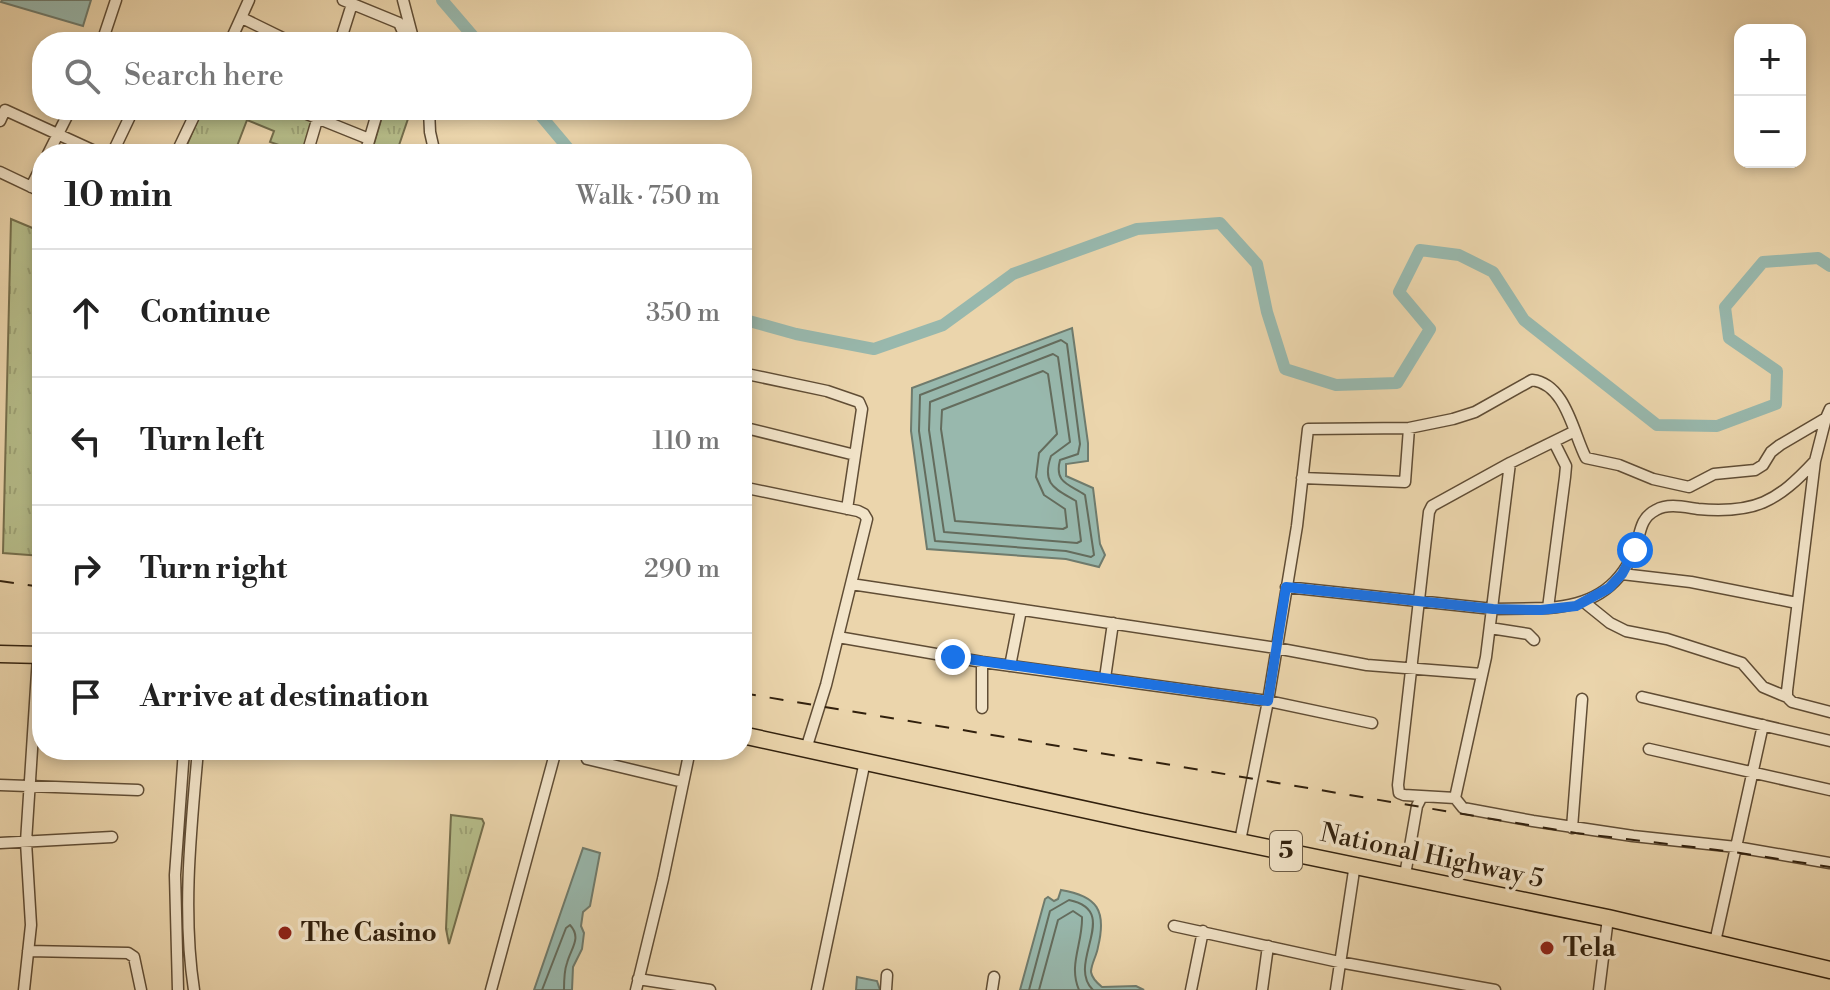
<!DOCTYPE html>
<meta charset="utf-8">
<style>
body{margin:0;font-family:"Libre Bodoni",serif;background:#f6f6f6;color:#222}
.controls{position:absolute;right:24px;top:24px;display:grid;overflow:hidden;border-radius:16px;box-shadow:0 4px 12px #0003}
.controls button{width:72px;height:72px;display:grid;place-items:center;padding:0;border:0;border-bottom:2px solid #e0e0e0;background:#fff;color:#222;font:40px sans-serif}
.stop{position:absolute;width:24px;height:24px;margin:-18px;border:6px solid #1a73e8;border-radius:50%;background:#fff}
.stop.end{background:#1a73e8;border-color:#fff;box-shadow:0 2px 8px #0008}
.list{margin:0;padding:0;list-style:none}
h2{display:flex;justify-content:space-between;align-items:center;height:104px;margin:0;padding:0 32px;font-size:34px}
h2 small{font-size:26px;font-weight:400;color:#767676}
.list li{display:grid;grid-template-columns:52px 1fr auto;gap:24px;align-items:center;box-sizing:border-box;height:128px;padding:0 32px;border-top:2px solid #e0e0e0}
.list b{display:block;font-size:30px;white-space:nowrap}
.list em{font-size:26px;font-style:normal;color:#767676}
.icon{flex:none;width:44px;height:44px;fill:none;stroke:currentColor;stroke-width:2;stroke-linecap:round;stroke-linejoin:round}
.map{position:relative;flex:none;width:1830px;height:990px;overflow:hidden}
.search{position:absolute;background:#fff;box-shadow:0 4px 12px #0003;left:32px;top:32px;width:720px;height:88px;display:flex;align-items:center;gap:20px;box-sizing:border-box;padding:0 28px;border-radius:32px;color:#767676;font-size:30px}
.panel{position:absolute;background:#fff;box-shadow:0 4px 12px #0003;left:32px;top:144px;width:720px;height:616px;border-radius:32px}
.map>svg:first-child{display:block}
.park{fill:url(#park-tufts);stroke:#746e4c;stroke-width:2}
.water{fill:#98b8ad;stroke:#6f7b6d;stroke-width:2}
.lines{fill:none;stroke-linecap:round;stroke-linejoin:round}
.shore{stroke:#646c5d;stroke-width:2}
.river{stroke:#98b8ad;stroke-width:12}
.minor-casing{stroke:#604d35;stroke-width:13}
.highway-casing{stroke:#31200d;stroke-width:19}
.minor{stroke:#f2e4c9;stroke-width:10}
.highway{stroke:#ebd5ac;stroke-width:16}
.rail{stroke:#31200d;stroke-width:2;stroke-dasharray:14 14;stroke-linecap:butt}
.route{stroke:#1a73e8;stroke-width:10}
.poi-dot{fill:#8f2418;stroke:#f2e4c9;stroke-width:3}
.labels{text-anchor:middle;dominant-baseline:central;stroke-width:7;stroke-linejoin:round;paint-order:stroke}
.shield{fill:#f2e4c9;stroke:#6b5b45;stroke-width:2}
.shield-label{font-size:24px;font-weight:bold;fill:#31200d}
.street-label{font-size:26px;fill:#31200d;stroke:#f2e4c9}
.poi-label{font-size:26px;font-weight:bold;fill:#31200d;stroke:#f2e4c9;text-anchor:start}
</style>
<div class="map">
<svg width="1830" height="990" viewBox="0 0 1830 990">
<defs>
<pattern id="park-tufts" width="24" height="20" patternUnits="userSpaceOnUse" patternTransform="scale(2)"><rect width="24" height="20" fill="#b6bd8a"/><path d="M3 7l-1-3M5 7V3M7 7l1-3M15 17l-1-3M17 17v-4M19 17l1-3" fill="none" stroke="#9da276"/></pattern>
</defs>
<rect width="100%" height="100%" fill="#ebd5ac"/>
<filter id="stains"><feTurbulence type="fractalNoise" baseFrequency=".0025" numOctaves="4"/><feColorMatrix values="0 0 0 0 .2 0 0 0 0 .09 0 0 0 0 .02 0 0 0 .5 -.17"/></filter>
<radialGradient id="worn" r=".72"><stop offset=".6" stop-color="#630" stop-opacity="0"/><stop offset="1" stop-color="#630" stop-opacity=".3"/></radialGradient>
<path class="park" d="M202,110h89l24,11 -10,33 -35,-12 4,-11 -27,-11 -13,34h-51z
M384,110h27l-15,44h-25z
M11,219l31,13v324l-39,-3z
M451,815l31,4 2,4 -35,121 -3,-15z"/>
<path class="water" d="M2,0h89l-8,26 -82,-24z
M1072,328l16,115v18l-22,3v12l27,12 7,56 5,11 -6,12 -33,-8 -139,-10 -16,-118 1,-43z
M583,848l17,5 -10,53 -7,6 -2,14 3,7 -2,16 -9,18 -1,23h-38z
M1061,890c36,6 46,20 37,57 -1,8 -7,17 -7,25 1,6 6,11 11,15l34,-1 8,4h-124l25,-91 3,-2 6,4 4,-2z
M857,977l20,4 3,9h-24z"/>
<g class="lines">
<path class="shore" d="M1061,340l6,4 13,100 -2,10 -18,6c-6,23 9,24 25,35l9,60 -3,2 -25,-6 -131,-10 -16,-110 1,-36z
M1053,354l5,3 12,85 -19,14c-10,29 5,33 25,45l5,40 -4,2 -133,-11 -15,-102 1,-28z
M1043,371l5,3 9,60 -18,19 -3,24 8,18 21,14 2,18 -4,2 -108,-8 -14,-92 1,-19z
M542,990l24,-62 4,-3c12,13 1,23 -3,38 -3,8 -3,18 -3,27
M1029,990l21,-79 19,-11c54,11 -4,63 24,90
M1039,990l19,-70 15,-9 9,6c1,26 -14,48 -3,73"/>
<path class="river" d="M442,0l36,42
M536,110l37,44
M742,319l54,15 78,15 69,-24 70,-51 124,-45 83,-6 37,41 10,48 18,57 51,16 61,-2 33,-54 -31,-37 21,-42 39,5 34,17 31,48 133,105 60,1 59,-22 1,-33 -48,-33 -4,-31 38,-45 55,-4 12,8"/>
<defs>
<path id="minor" d="M343,0l56,23 4,9 -3,10
M403,0l11,42
M242,18l49,24
M102,42l14,-42
M230,42l19,-42
M340,42l12,-38
M297,110l72,29
M429,110l1,22 5,22
M0,121l5,-11 96,44
M48,154l22,-44
M112,154l21,-44
M176,154l21,-44
M307,154l13,-44
M365,154l13,-44
M0,172l42,20
M31,187l11,-22
M742,373l85,18 32,11 3,7 -15,100
M1826,418l-11,43 -28,230v6l5,5 38,10
M742,427l113,28
M1302,478l103,4 4,-54
M742,487l116,24 6,3 3,5 -41,166 -20,64
M1622,574l69,8 106,21
M851,584l425,64 91,17 115,9
M1286,587l207,22 55,-1 17,-131 1,-11 -12,-24
M1584,602l26,21 16,8 41,8 75,24 21,24 24,10
M1548,608c40,-3 69,-17 86,-56 7,-16 4,-33 22,-42 12,-7 28,-3 42,-1 57,5 79,-7 117,-48
M1490,628l38,6 6,6
M838,637l144,25 286,39 104,22
M1010,666l11,-56
M1105,678l8,-55
M1642,697l188,44
M982,708v-46
M1649,749l181,41
M587,759l96,23
M0,785l138,5
M1455,798l-51,-3 -5,-2 -1,-8 31,-273 3,-6 78,-43 65,-32
M1455,798l8,10 70,13 100,15 103,11 94,16
M1455,798l31,-141 24,-194
M1572,828l10,-129
M1240,841l28,-140 29,-175 11,-97 101,-1 44,-9 22,-7 57,-32c34,4 41,53 54,78l33,7 34,14 36,8 25,-13 41,-4 8,-5 8,-13 9,-7 46,-27 4,-9
M0,843l112,-6
M1405,875l12,-69 4,-8
M1174,926l165,36 156,28
M1715,942l48,-217
M28,951l100,2 6,4 7,33
M638,979l72,11
M24,990l7,-65 -5,-83 16,-247
M178,990l-3,-115 9,-125
M194,990c-12,-78 -3,-161 4,-240
M491,990l65,-240
M636,990l27,-111 27,-129
M817,990l48,-229
M886,990l1,-15
M992,990l2,-13
M1191,990l12,-59
M1262,990l6,-44
M1336,990l19,-126
M1599,990l9,-72"/>
<path id="highway" d="M0,654l42,1
M742,735l400,87 466,96 222,52"/>
</defs>
<use href="#minor" class="minor-casing"/>
<use href="#highway" class="highway-casing"/>
<use href="#minor" class="minor"/>
<use href="#highway" class="highway"/>
<path class="rail" d="M0,581l42,6
M742,693l834,140 158,19 96,15"/>
</g>
<g class="lines">
<path class="route" d="M953,657l315,44 18,-114 207,22 48,1 35,-4 33,-18 13,-14 13,-24"/>
</g>
<g class="poi-dot">
<circle cx="285" cy="933" r="8"/>
<circle cx="1547" cy="948" r="8"/>
</g>
<g class="labels">
<rect class="shield" x="1270" y="831" width="32" height="40" rx="6"/>
<g class="shield-label">
<text x="1286" y="851">5</text>
</g>
<g class="street-label">
<text transform="translate(1432 856) rotate(12)">National Highway 5</text>
</g>
<g class="poi-label">
<text x="301" y="933">The Casino</text>
<text x="1563" y="948">Tela</text>
</g>
</g>
<rect width="100%" height="100%" filter="url(#stains)"/>
<rect width="100%" height="100%" fill="url(#worn)"/>
</svg>
<div class="controls">
<button>+</button>
<button>−</button>
</div>
<div class="stop" style="left:1635px;top:550px"></div>
<div class="stop end" style="left:953px;top:657px"></div>
<div class="search"><svg class="icon" aria-label="search" viewBox="0 0 24 24"><circle cx="10" cy="10" r="6"/><path d="M15 15l6 6"/></svg>Search here</div>
<section class="panel">
<h2>10 min<small>Walk · 750 m</small></h2>
<ul class="list">
<li><svg class="icon" aria-label="ahead" viewBox="0 0 24 24"><path d="M12 20V5M6 11l6-6 6 6"/></svg><div><b>Continue</b></div><em>350 m</em></li>
<li><svg class="icon" aria-label="left" viewBox="0 0 24 24"><path d="M17 20v-9H6M10 6l-5 5 5 5"/></svg><div><b>Turn left</b></div><em>110 m</em></li>
<li><svg class="icon" aria-label="right" viewBox="0 0 24 24"><path d="M7 20v-9h11M14 6l5 5-5 5"/></svg><div><b>Turn right</b></div><em>290 m</em></li>
<li><svg class="icon" aria-label="arrive" viewBox="0 0 24 24"><path d="M6 21V4h12l-3 4 3 4H6"/></svg><div><b>Arrive at destination</b></div></li>
</ul>
</section>
</div>
